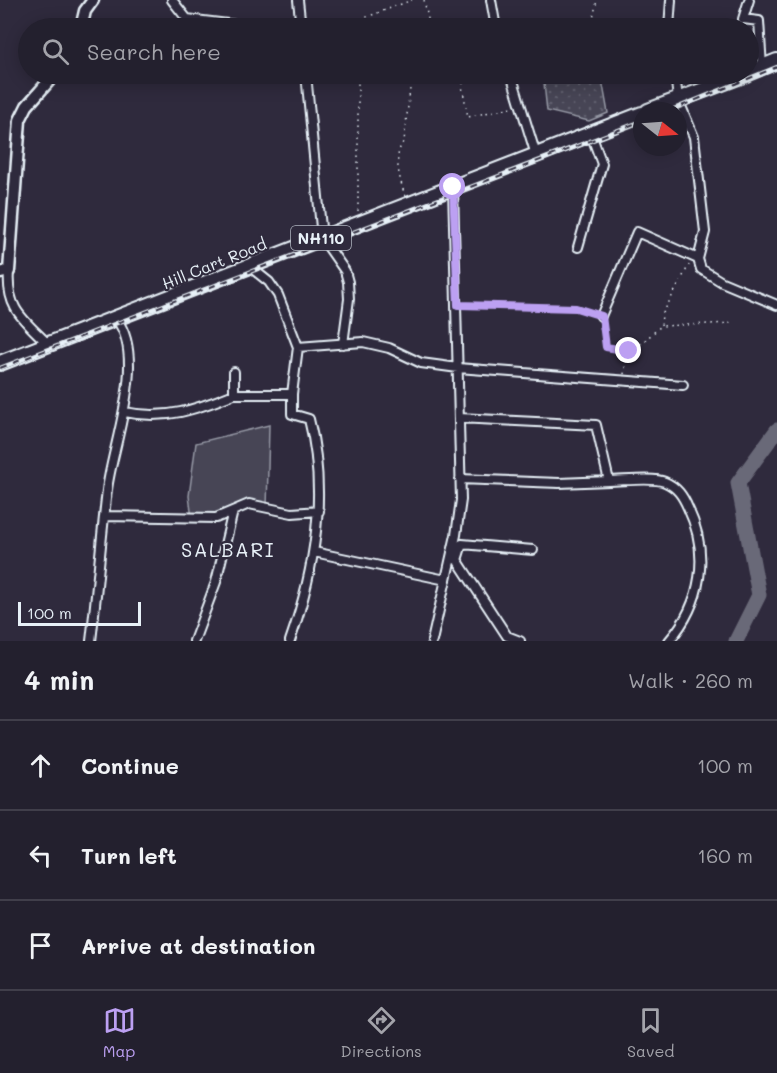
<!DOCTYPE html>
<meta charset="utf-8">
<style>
body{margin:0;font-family:Mali,sans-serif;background:#2b2836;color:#f1f3f6}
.compass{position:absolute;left:633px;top:102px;width:54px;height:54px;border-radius:50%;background:#23202e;box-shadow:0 3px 15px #0003;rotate:107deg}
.scale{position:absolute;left:18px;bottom:15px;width:123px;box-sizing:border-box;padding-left:6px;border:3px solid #e8f1f8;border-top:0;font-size:16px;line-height:21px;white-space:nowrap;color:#e8f1f8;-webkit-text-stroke:4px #2f2a3d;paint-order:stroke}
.stop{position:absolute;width:18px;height:18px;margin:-14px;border:4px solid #bca0f2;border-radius:50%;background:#fff}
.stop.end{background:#bca0f2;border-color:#fff;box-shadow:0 2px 6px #0008}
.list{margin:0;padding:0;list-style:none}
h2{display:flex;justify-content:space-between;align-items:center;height:78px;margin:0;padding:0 24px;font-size:26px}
h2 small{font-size:20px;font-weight:400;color:#a3a3aa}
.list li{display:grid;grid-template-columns:39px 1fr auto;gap:18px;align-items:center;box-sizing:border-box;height:90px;padding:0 24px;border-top:2px solid #403e4a}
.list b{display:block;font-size:22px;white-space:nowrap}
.list em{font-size:20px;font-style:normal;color:#a3a3aa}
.icon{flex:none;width:33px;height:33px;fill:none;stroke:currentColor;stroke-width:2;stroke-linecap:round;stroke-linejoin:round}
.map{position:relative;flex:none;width:777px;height:641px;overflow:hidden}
.search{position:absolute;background:#23202e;box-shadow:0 3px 15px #0003;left:18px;right:18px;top:18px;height:66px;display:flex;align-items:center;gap:15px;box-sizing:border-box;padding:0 21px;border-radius:33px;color:#a3a3aa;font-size:22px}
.sheet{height:348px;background:#23202e}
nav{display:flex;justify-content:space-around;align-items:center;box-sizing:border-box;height:84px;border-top:2px solid #403e4a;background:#23202e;font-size:16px;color:#a3a3aa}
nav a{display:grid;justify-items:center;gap:3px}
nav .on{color:#bca0f2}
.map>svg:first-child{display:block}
.green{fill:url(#green-dots);stroke:#979aa6;stroke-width:1.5}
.pitch{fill:#464455;stroke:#979aa6;stroke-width:1.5}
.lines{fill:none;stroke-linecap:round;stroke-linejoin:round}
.river{stroke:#696978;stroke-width:15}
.street-casing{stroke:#e8f1f8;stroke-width:12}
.secondary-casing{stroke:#e8f1f8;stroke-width:15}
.highway-casing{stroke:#e8f1f8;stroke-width:18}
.path{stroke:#e8f1f8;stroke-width:1.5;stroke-dasharray:1.5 4.5;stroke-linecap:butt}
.street{stroke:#2f2a3d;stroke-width:8}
.secondary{stroke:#2f2a3d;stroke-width:10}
.highway{stroke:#2f2a3d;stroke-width:14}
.rail-casing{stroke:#e8f1f8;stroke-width:4.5}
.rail{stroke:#2f2a3d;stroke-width:2;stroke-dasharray:7;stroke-linecap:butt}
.route{stroke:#bca0f2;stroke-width:8}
.labels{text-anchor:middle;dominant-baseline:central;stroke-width:4.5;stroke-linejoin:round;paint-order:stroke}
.shield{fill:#2f2a3d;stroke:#b0b5c0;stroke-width:1.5}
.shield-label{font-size:15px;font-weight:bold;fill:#e8f1f8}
.street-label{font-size:16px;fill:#e8f1f8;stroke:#2f2a3d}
.quarter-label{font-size:20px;letter-spacing:1.5px;fill:#e8f1f8;stroke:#2f2a3d}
</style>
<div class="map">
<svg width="777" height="641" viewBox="0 0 777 641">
<defs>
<pattern id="green-dots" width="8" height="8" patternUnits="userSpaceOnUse" patternTransform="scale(1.5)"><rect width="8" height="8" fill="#464455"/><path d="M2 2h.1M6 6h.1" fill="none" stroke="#615f6e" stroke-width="1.8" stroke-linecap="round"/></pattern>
</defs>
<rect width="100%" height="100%" fill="#2f2a3d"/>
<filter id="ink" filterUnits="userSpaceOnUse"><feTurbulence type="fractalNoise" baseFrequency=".0167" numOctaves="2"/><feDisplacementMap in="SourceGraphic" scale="12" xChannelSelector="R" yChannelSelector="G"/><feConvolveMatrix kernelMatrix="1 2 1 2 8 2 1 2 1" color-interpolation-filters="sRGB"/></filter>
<g filter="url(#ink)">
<path class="green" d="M543,74h58l7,39 -19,8 -42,-10z"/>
<path class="pitch" d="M269,425l-2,84 -18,-5 -33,14h-24l-3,-22 7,-53z"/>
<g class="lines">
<path class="river" d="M736,641l23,-46 -21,-112 39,-53"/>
<defs>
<path id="street" d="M172,0l15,19 74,9
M298,0l3,28
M491,0l5,28
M749,0l-6,19 16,2 3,46
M669,28l2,-28
M306,74l16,164 23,33 3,11 1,17 -6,45
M511,74l25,81
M578,247l24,-83 -11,-30
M698,259l3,10 21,13 55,23
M249,266l20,16 9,13 20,52 65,-5 26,6 32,15 37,5 225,17
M9,271c-3,38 14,48 39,73
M601,316l36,-84 61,27 7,-27 -11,-95 -16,-38 -3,-25
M234,372v22h58v20l17,5c19,75 6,150 -19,222
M292,394l6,-47
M125,412c40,9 72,-3 109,-18
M459,418l137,7 13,56c14,0 45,-4 56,1 12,5 18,14 23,26 22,46 14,95 -19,133
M460,479l99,4 50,-2
M106,516l110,2 33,-14 43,9 27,-2
M314,552l132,28
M452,552l55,84 13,5
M457,560l5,-16 71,6
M91,641c6,-50 10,-101 16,-151 5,-44 40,-130 10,-170
M194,641l22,-59 17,-71
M432,641l24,-106 5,-35 -8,-313"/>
<path id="secondary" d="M81,28l4,-17 8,-11
M0,273l9,-2 11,-151 7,-14 28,-32"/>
<path id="highway" d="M748,73l29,-12
M648,111l98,-37
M0,363l642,-249"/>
</defs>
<use href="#street" class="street-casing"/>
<use href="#secondary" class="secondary-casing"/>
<use href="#highway" class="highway-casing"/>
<path class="path" d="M424,0l6,28
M339,28l8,-4
M350,28l-2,-4 64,-24
M591,28l6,-28
M465,77l-3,9 6,31 44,-10
M405,196c-5,-17 -13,-40 -1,-55l7,-61 4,-6
M358,211v-137
M463,305l113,3 17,5
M602,324l4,23 23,4
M661,325l1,-10 27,-50
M624,374l3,-18 34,-30 73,-3"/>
<use href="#street" class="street"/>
<use href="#secondary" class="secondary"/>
<use href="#highway" class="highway"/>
<defs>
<path id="rail" d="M669,111l108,-44
M0,368l642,-247"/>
</defs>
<use href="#rail" class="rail-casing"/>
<use href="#rail" class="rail"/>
</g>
</g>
<g class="lines" filter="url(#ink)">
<path class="route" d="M453,187l5,118 118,3 26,8 4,31 23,4"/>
</g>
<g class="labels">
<rect class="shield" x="291" y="226" width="60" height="24" rx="4.5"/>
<g class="shield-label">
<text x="321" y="238">NH110</text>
</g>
<g class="street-label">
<text transform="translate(214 263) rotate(-22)">Hill Cart Road</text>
</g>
<g class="quarter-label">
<text x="228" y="549">SALBARI</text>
</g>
</g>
</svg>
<svg class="compass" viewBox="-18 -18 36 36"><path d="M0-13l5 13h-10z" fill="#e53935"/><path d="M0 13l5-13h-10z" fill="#a3a3aa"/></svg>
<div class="scale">100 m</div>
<div class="stop" style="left:453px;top:187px"></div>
<div class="stop end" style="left:629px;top:351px"></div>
<div class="search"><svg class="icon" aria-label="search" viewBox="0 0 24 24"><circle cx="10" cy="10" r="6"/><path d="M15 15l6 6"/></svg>Search here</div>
</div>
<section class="sheet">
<h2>4 min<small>Walk · 260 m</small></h2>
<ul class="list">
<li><svg class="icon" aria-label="ahead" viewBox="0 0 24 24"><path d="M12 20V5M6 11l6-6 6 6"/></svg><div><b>Continue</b></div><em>100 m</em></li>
<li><svg class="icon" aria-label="left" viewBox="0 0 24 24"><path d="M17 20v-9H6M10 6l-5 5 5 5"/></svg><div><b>Turn left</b></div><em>160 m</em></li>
<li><svg class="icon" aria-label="arrive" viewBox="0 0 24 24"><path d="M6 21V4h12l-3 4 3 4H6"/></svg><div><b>Arrive at destination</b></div></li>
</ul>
</section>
<nav>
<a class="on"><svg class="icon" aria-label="map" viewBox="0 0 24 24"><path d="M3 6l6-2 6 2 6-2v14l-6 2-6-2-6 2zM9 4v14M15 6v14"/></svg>Map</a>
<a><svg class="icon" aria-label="directions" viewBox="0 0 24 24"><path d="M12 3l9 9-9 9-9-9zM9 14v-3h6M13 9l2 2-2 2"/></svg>Directions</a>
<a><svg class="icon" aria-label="saved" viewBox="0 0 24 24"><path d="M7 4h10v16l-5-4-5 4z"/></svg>Saved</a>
</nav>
